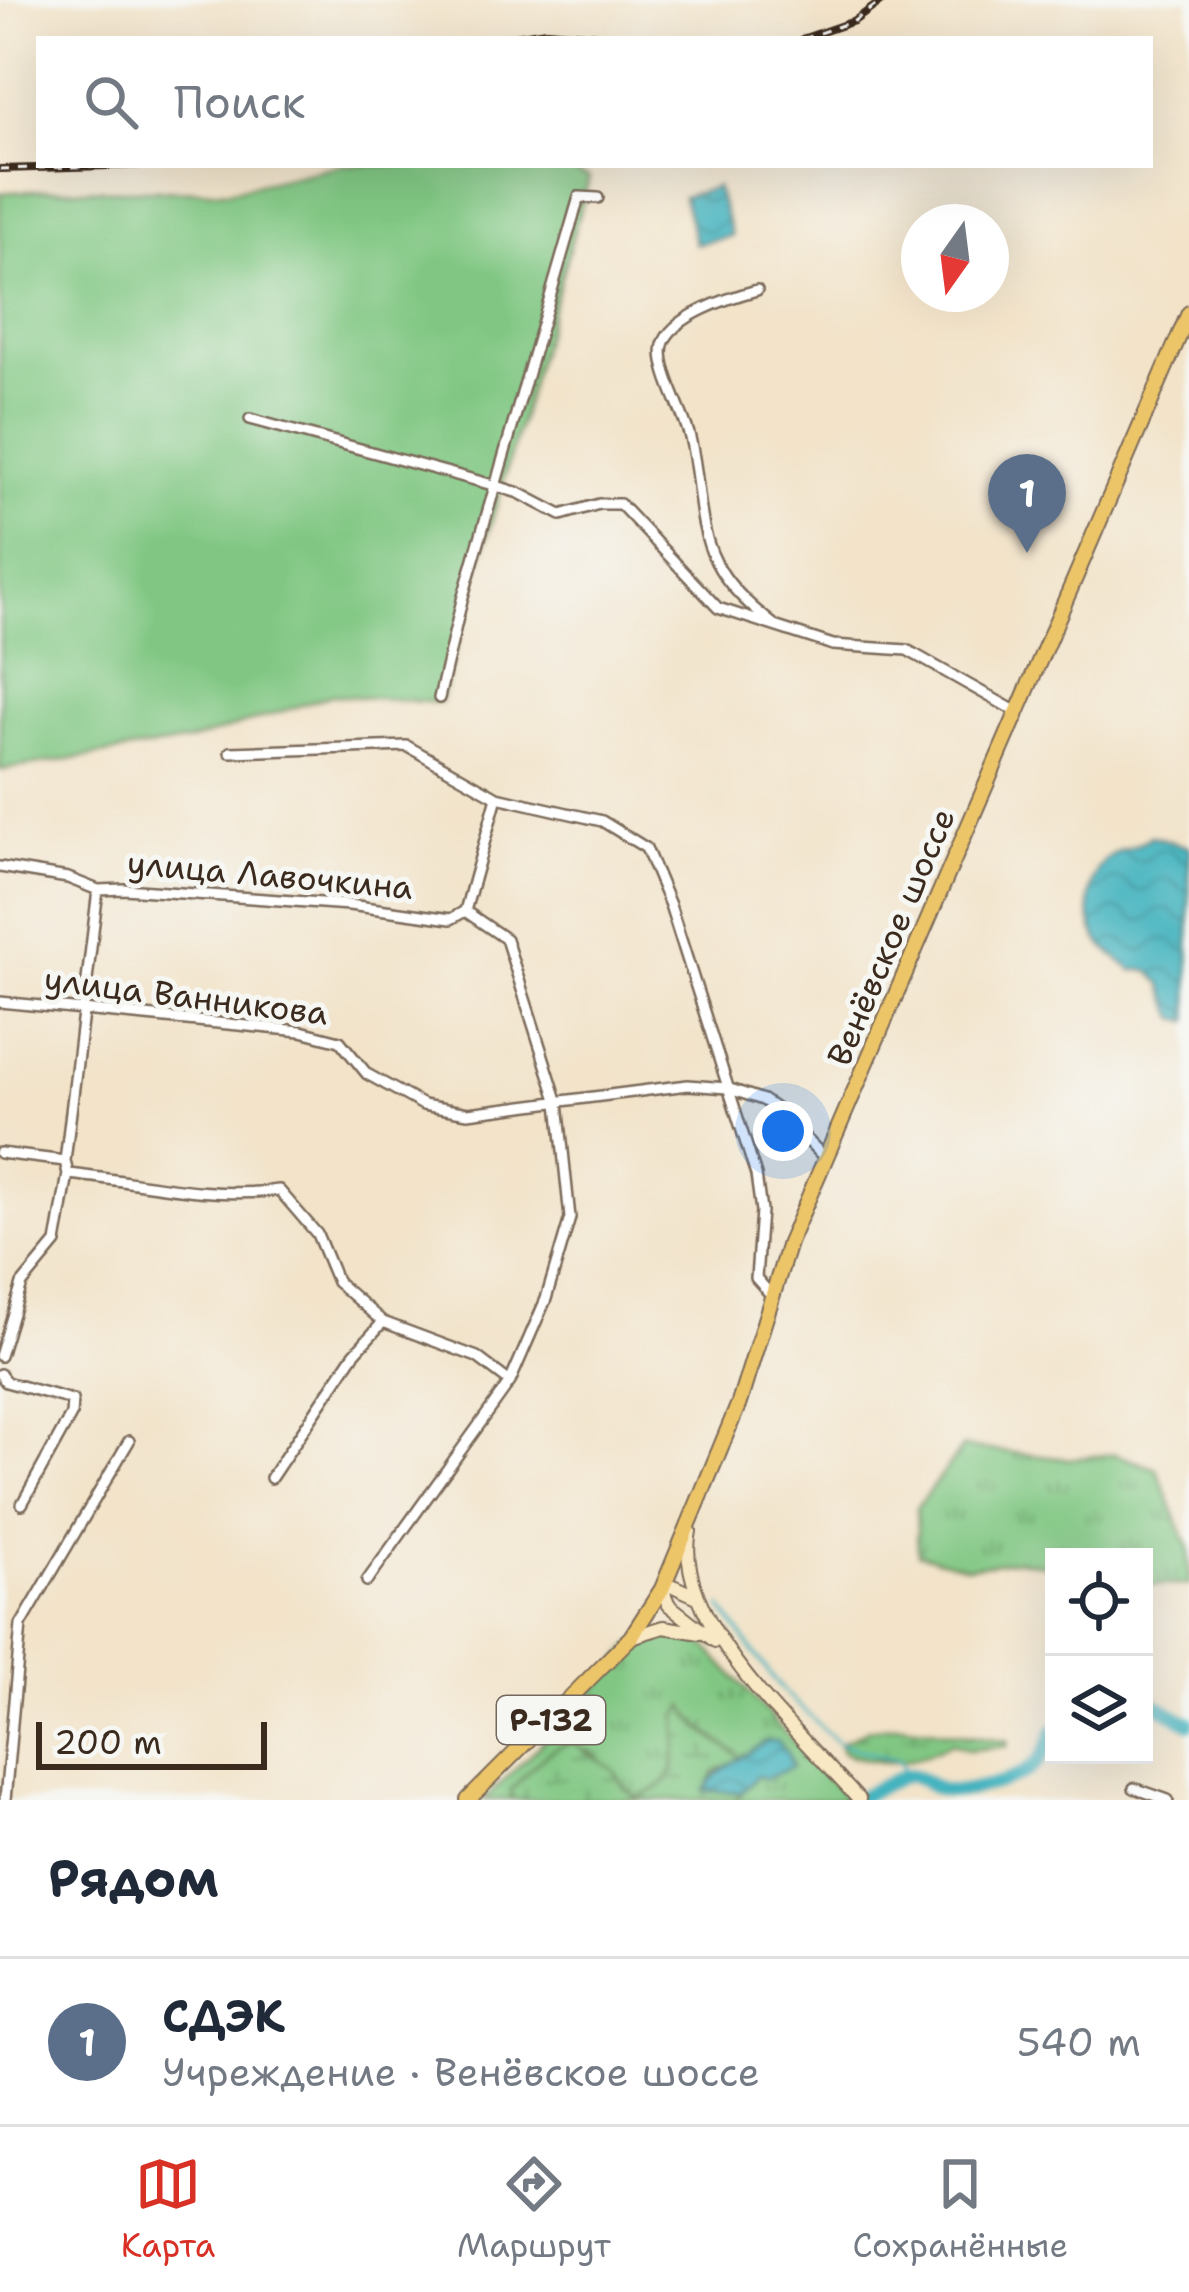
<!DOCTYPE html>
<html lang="ru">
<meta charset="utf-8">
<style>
body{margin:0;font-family:"Shantell Sans",sans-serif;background:#f2f2f3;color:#1f2937}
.controls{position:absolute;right:36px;bottom:36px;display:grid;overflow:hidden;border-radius:0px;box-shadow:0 12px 48px #0002}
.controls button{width:108px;height:108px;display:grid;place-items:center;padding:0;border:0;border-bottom:3px solid #e0e1e3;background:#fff;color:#1f2937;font:60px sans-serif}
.compass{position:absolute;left:901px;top:204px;width:108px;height:108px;border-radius:50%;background:#fff;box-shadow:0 12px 48px #0002;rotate:194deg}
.scale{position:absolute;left:36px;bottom:30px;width:231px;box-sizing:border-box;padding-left:12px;border:6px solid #3b2a1e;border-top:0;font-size:33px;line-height:42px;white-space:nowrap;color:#3b2a1e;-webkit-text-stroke:9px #f6f6f2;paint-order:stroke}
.you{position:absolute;left:783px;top:1131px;width:42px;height:42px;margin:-30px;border:9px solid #fff;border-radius:50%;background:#1a73e8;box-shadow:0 0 0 18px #1a73e833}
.badge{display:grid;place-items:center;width:78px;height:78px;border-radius:50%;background:#d93025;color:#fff;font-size:39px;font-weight:700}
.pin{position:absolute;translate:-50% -99px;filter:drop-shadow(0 3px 6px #0008)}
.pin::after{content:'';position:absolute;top:63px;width:42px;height:36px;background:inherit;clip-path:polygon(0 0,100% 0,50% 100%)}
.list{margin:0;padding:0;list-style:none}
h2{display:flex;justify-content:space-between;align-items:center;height:156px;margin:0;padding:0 48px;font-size:51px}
h2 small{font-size:39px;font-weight:400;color:#747a83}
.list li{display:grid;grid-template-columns:78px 1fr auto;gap:36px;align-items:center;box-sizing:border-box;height:168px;padding:0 48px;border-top:3px solid #e0e1e3}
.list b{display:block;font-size:45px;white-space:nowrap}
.list p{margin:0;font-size:39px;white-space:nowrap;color:#747a83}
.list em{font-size:39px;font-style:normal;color:#747a83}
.icon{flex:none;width:66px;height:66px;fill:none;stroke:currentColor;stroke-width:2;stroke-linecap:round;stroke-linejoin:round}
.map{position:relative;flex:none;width:1189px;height:1800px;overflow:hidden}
.search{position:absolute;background:#fff;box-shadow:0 12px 48px #0002;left:36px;right:36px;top:36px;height:132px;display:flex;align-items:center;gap:30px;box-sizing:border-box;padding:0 42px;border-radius:0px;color:#747a83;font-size:45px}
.sheet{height:324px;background:#fff}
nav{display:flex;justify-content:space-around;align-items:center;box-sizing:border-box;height:168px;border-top:3px solid #e0e1e3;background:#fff;font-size:33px;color:#747a83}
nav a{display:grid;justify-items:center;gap:6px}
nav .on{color:#d93025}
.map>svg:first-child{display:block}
.grass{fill:url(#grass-tufts);stroke:#5e7850;stroke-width:3}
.wetland{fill:url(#wetland-marsh);stroke:#5e7850;stroke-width:3}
.green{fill:#81c783;stroke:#5e7850;stroke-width:3}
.water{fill:url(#water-waves);stroke:#406f6e;stroke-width:3}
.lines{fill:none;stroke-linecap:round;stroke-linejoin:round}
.stream{stroke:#45b4bf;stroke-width:3}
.river{stroke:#45b4bf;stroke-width:14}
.minor-casing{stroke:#7b6b5a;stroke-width:14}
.secondary-casing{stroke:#7b6b5a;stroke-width:16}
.primary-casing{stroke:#7b6b5a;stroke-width:18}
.minor{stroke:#fff;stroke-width:9}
.secondary{stroke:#f8e8c3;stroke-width:12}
.primary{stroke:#edc569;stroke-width:14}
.rail-casing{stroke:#3b2a1e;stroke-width:8}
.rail{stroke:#f6f6f2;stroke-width:3;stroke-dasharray:9;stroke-linecap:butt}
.labels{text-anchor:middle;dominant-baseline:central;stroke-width:10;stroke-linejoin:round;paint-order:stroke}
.shield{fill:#f6f6f2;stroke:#73675e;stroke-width:3}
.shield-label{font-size:30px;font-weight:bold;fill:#3b2a1e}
.street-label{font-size:33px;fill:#3b2a1e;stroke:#f6f6f2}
</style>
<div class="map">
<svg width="1189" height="1800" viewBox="0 0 1189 1800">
<defs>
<pattern id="grass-tufts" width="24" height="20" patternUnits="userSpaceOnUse" patternTransform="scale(3)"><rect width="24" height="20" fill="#81c783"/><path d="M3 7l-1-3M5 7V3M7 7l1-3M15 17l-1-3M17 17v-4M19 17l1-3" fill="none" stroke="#6ba26b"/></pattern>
<pattern id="wetland-marsh" width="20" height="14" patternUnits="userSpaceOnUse" patternTransform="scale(3)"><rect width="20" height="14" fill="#81c783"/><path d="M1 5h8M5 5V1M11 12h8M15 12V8" fill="none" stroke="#6ba26b"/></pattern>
<pattern id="water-waves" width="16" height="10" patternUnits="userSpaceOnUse" patternTransform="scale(3)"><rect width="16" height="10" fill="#45b4bf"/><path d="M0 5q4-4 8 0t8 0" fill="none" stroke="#3b939b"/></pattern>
</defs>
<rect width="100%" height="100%" fill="#f6f6f2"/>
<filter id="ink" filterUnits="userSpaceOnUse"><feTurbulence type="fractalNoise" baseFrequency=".00833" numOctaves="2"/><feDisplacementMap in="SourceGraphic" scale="24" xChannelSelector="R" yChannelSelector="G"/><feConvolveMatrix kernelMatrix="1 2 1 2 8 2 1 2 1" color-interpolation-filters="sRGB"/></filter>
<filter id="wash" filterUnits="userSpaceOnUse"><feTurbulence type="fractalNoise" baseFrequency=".004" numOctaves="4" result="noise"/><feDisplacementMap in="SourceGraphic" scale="48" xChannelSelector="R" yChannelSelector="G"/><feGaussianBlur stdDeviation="2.7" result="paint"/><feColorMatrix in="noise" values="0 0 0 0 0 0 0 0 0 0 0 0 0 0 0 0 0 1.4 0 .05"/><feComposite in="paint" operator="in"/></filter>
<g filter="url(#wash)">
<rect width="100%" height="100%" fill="#f2e3c9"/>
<path class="grass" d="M963,1447l104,12 48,-5 42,15 32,80v36h-45v-28h-90v10l-35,-7 -51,7 -50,-13 -2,-46z
M668,1632l19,3 18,10 142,155h-112l22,-25 9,-34 -23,18 -52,-39 -14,14c6,31 -10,56 -41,63 -17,-13 -28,-32 -46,-46l-79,39 1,10h-28l117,-117 30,-38z"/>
<path class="wetland" d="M685,1706c12,26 36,36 58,53l-28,12 -9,20 36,1 -7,8h-223l-1,-10c18,-20 34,-41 61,-48l42,28 11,18 11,9c46,-10 40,-45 42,-82z
M901,1725l107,16 -1,5 -38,4 -18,-7c-38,22 -67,25 -109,9l-3,-8 30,-15z"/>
<path class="green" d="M341,165h217l31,13 -149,525 -108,-8 -141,46 -191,29v-577l61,-4 167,2z"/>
<path class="water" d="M716,187l16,49 -36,8 -13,-47z
M1151,836l38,11v174l-13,-3 -14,-34 -14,-14h-16c-9,-8 -21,-15 -29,-24 -22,-24 -18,-80 14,-94 13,-6 22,-6 34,-16z
M766,1741h11l11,13 4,13 -26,12 -9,-3 -15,16 -37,-1c14,-27 36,-31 61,-50z"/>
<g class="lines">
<path class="stream" d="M721,1607l61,83 57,54 61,17 5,14"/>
<path class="river" d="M1144,1698l45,25
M853,1800l52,-25c15,-1 20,9 34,14 12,4 26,2 38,-1 38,-7 65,-16 77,-57"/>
</g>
</g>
<g filter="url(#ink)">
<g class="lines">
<defs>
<path id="minor" d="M757,290c-26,7 -86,26 -94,55 -6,21 20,67 26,89 12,42 7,89 27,128 12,24 36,46 57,62
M250,419l243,66 26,8 42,22 38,-11h21l98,104 115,37 74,5 110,62
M439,698l23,-98 117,-403 19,1
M230,752l177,-6 90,51
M0,867l68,11 30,12 26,-1 225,16 102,14 14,-8
M465,911l32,-114 105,24 44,27 24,57 86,270 5,36 -5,67 16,18
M0,1002l301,29 39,10 27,33 56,31 45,8 220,-28 39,3 36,12 16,11 47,48
M0,1153l65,8
M68,1174c71,7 139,26 211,16l38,44 20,48 46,40 94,35 33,25
M0,1356l22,-72 34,-41 12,-69 -3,-13 33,-271
M0,1374l6,8 66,18 -1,15 -49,89
M271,1478l83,-124 29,-32
M367,1581l143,-199 36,-83 24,-81 -12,-115 -52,-164 -41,-28
M1134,1788l34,12
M5,1800l16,-175 108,-184"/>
<path id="secondary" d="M690,1531c-19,91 113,205 169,269
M695,1596l-22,-10 -11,3 7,16 46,36
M631,1637l33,-10 36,6"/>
<path id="primary" d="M468,1800l163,-163 31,-48 77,-186 50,-160 400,-930"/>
</defs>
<use href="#minor" class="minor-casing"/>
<use href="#secondary" class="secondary-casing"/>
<use href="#primary" class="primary-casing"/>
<use href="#minor" class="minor"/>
<use href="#secondary" class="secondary"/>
<use href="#primary" class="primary"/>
<defs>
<path id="rail" d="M495,39l51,-8 105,8
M802,39l52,-18 29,-21
M0,169l143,-4"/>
</defs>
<use href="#rail" class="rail-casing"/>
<use href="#rail" class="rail"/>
</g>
</g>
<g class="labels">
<rect class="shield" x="497" y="1696" width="108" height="48" rx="9"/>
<g class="shield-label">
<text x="551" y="1720">Р-132</text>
</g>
<g class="street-label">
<text transform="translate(270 875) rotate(5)">улица Лавочкина</text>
<text transform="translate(891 937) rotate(-67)">Венёвское шоссе</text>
<text transform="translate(186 996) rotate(7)">улица Ванникова</text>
</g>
</g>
</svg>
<div class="controls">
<button><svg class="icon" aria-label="locate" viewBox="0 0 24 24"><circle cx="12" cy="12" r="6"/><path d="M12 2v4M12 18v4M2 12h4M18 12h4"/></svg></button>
<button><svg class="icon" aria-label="layers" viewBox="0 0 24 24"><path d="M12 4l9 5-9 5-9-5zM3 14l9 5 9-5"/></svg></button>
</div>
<svg class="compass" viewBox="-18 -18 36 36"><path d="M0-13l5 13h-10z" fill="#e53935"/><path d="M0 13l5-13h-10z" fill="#747a83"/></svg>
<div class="scale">200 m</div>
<div class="you"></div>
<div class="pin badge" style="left:1027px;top:553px;background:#5c6f8a">1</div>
<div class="search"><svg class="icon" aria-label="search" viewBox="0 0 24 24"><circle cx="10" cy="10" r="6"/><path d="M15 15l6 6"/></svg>Поиск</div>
</div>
<section class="sheet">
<h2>Рядом<small></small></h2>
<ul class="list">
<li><span class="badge" style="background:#5c6f8a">1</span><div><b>СДЭК</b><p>Учреждение · Венёвское шоссе</p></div><em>540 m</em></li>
</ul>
</section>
<nav>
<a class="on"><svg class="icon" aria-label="map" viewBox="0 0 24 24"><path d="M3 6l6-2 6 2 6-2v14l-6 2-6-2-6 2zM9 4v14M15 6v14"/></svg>Карта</a>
<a><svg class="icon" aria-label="directions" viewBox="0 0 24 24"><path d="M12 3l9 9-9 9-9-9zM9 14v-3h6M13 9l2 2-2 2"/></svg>Маршрут</a>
<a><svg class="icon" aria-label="saved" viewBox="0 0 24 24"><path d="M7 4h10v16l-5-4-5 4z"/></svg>Сохранённые</a>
</nav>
